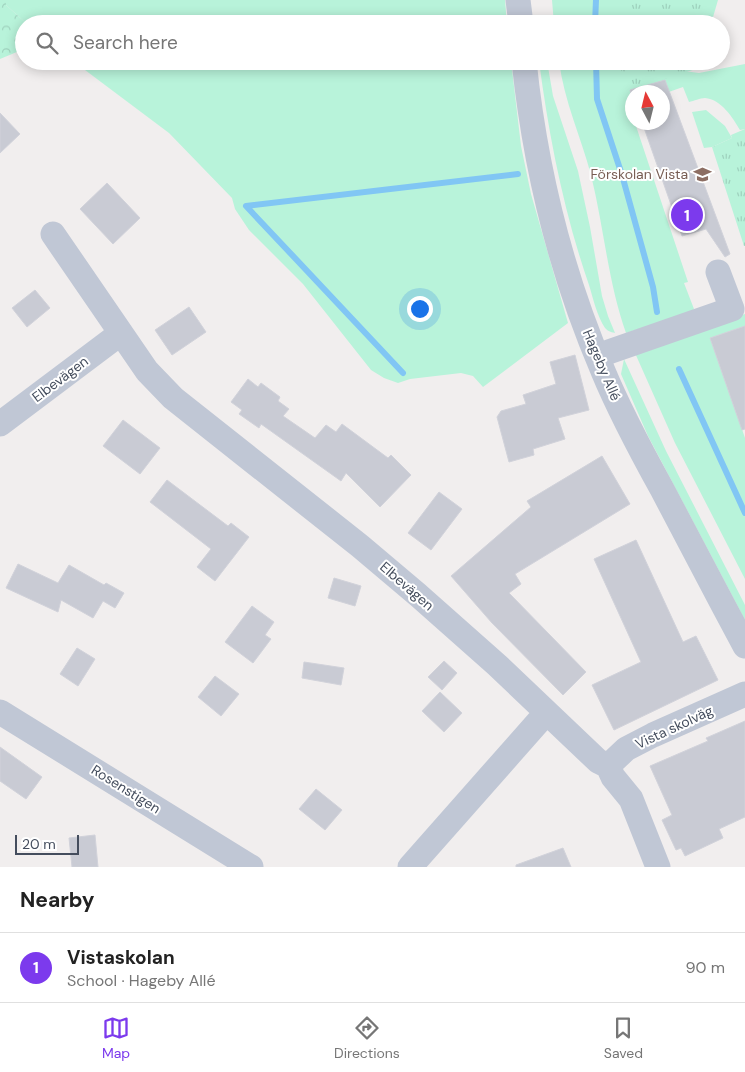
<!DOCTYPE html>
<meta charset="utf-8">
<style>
body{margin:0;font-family:"DM Sans",sans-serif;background:#f6f6f6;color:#222}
.compass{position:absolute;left:625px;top:85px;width:45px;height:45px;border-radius:50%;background:#fff;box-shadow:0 2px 12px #0003;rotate:353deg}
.scale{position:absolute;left:15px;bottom:12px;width:64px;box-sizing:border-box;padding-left:5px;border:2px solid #444d5d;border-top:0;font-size:14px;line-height:18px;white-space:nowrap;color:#444d5d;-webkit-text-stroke:4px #fff;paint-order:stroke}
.you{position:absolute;left:419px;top:308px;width:18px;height:18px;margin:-12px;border:4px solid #fff;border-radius:50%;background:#1a73e8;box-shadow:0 0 0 8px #1a73e833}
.badge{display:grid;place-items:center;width:32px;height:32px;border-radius:50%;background:#7c3aed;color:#fff;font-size:16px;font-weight:700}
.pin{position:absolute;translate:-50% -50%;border:2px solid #fff;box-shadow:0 1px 5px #0006}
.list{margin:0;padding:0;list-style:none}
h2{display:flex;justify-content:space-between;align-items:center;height:65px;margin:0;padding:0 20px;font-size:21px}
h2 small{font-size:16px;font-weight:400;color:#767676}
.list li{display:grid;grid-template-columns:32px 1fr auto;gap:15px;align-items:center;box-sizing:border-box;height:70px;padding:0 20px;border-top:1px solid #e0e0e0}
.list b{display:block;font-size:19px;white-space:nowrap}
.list p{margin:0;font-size:16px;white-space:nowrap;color:#767676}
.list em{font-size:16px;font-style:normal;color:#767676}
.icon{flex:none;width:28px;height:28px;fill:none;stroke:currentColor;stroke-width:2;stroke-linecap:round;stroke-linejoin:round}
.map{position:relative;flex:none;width:745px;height:867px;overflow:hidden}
.search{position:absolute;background:#fff;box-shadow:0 2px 12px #0003;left:15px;right:15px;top:15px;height:55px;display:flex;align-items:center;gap:12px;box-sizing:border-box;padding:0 18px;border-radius:28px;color:#767676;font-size:19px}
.sheet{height:135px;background:#fff}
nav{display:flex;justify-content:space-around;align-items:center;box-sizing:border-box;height:70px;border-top:1px solid #e0e0e0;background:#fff;font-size:14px;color:#767676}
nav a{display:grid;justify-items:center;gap:2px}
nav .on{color:#7c3aed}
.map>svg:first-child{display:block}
.grass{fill:#b8f3da}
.forest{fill:url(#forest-crowns)}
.park{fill:url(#park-tufts)}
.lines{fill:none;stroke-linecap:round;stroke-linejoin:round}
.stream{stroke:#81c6f4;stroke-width:6}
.building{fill:#c9cbd4;stroke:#d1d2da}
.minor{stroke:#c0c7d5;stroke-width:25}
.labels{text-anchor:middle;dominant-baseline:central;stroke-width:4;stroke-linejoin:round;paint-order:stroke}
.education-label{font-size:14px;fill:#785e54;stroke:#fff;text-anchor:end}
.street-label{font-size:14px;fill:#444d5d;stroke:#fff}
</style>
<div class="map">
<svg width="745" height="867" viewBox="0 0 745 867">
<defs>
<pattern id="forest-crowns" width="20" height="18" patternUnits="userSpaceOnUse" patternTransform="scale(1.25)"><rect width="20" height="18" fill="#b8f3da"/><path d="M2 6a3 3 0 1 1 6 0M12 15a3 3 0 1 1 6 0" fill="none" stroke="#9fd2be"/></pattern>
<pattern id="park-tufts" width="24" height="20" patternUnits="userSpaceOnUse" patternTransform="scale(1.25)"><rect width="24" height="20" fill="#b8f3da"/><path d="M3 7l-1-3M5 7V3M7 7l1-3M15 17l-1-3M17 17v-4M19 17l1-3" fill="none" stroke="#9fd2be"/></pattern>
</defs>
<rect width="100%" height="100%" fill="#f1eeee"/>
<path class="grass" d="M6,0h499l2,24h-480l-21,-19z
M552,0h97l8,24h-103z
M73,61h438l10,85 10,48 37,129 -85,64 -10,-11 -12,-3 -51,6 -12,4 -14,-5 -13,-8 -68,-86 -54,-54 -14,-21 -3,-11 -63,-65z
M539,61h8l6,35 25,75 12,56 12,69 6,20 7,17c-5,-1 -7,-2 -10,-5 -8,-12 -12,-30 -16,-43 -25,-72 -40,-148 -50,-224z
M559,61h112l13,10 15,2 46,-9v65l-5,1c-7,-12 -19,-31 -35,-32 -5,0 -11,3 -16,4l-6,-15 -20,7 -1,-2h-30v12l-3,1 3,9v8l3,1 53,159 -4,1 10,26 -3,3 -65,21c-18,-51 -22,-105 -35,-158 -10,-38 -27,-74 -32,-114z
M706,110l19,16 7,12 -20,9 -8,1 -12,-36z
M745,314v12l-35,12 35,100v141l-70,-136 -40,-90z
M624,359l42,92 79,154v15l-97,-184 -27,-62z"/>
<path class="forest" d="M0,0h6v5l21,19h-3v25l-24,10z"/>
<path class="park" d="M615,0h103l-7,24h-97z
M617,61h80l2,7 -69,22z
M745,129v117h-1l-32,-99 20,-9 -1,-3z"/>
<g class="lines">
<path class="stream" d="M595,24l1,-24
M596,61l1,38 25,76 31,112 4,25
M679,369l66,144
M403,373l-157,-167 272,-32"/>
</g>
<path class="building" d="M665,80l65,174 -5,3 -19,-28 -24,7 -40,-114h20v-30h-30v5l-2,-7z
M0,113l20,21 -20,19z
M107,183l33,35 -27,26 -33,-35z
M35,290l15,18 -23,19 -15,-19z
M189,307l17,25 -34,23 -17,-25z
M745,326v103l-3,1 -32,-92z
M575,355l14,55 -31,8 7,21 -32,10 1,6 -25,7 -12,-45 4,-6 25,-7 -3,-9 33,-11 -6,-22z
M248,379l10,8 3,-4 19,14 -2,4 11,8 -6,7 32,22 11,-13 10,7 6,-8 46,34 3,-3 20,20 -31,32 -34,-34 -5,8 -80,-57 -2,4 -20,-14 3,-4 -11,-8z
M123,420l37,28 -20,26 -37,-28z
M602,456l28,48 -115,70 6,10 -12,9 77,79 -23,23 -71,-72 -41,-47 80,-69 -4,-6z
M167,480l61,46 3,-3 18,14 -34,44 -18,-14 14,-18 -61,-47z
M439,492l23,17 -31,41 -23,-17z
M636,540l47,102 13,-6 22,44 -104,50 -22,-45 49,-23 -47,-103z
M18,564l40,19 11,-18 35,20 2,-2 18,10 -9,15 -12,-7 -10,17 -32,-18 -3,12 -52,-24z
M334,578l27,8 -6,20 -27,-8z
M252,606l22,16 -9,13 6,4 -18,24 -28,-21z
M77,648l18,11 -17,27 -18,-12z
M444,661l13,12 -15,17 -14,-13z
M304,662l40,6 -3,17 -39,-7z
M215,676l24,18 -18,22 -23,-19z
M440,692l22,21 -18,19 -22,-21z
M745,721v96l-26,12 4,9 -38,18 -4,-8 -5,2 -14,-30 10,-5 -22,-49 58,-25 -2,-3z
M0,747l42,30 -16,22 -26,-18z
M316,789l26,21 -17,20 -26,-21z
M95,835l3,32h-26l-3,-29z
M563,848l8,19h-55v-2z"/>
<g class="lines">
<path class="minor" d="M518,0l3,24
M524,61c11,106 37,212 79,310 17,41 38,80 59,118 28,53 55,105 83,157
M53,234l94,137 26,27 187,148 58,49 79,70 101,96 10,5 5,11 18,22 27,68
M597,356l135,-47 -14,-37
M0,424l121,-91
M0,712l251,155
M608,766l18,-17 27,-14 92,-41
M410,867l136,-154"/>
</g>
<defs>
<symbol id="school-bare" viewBox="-9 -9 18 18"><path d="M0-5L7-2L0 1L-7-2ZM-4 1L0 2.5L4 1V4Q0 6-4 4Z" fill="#8d6e63" stroke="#fff" stroke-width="2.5" paint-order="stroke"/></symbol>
</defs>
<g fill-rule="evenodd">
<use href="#school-bare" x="690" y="162" width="25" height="25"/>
</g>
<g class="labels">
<g class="education-label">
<text x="688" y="174">Förskolan Vista</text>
</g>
<g class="street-label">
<text transform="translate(602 365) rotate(67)">Hageby Allé</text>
<text transform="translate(60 379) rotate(-37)">Elbevägen</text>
<text transform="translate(407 586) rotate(41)">Elbevägen</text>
<text transform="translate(674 727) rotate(-25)">Vista skolväg</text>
<text transform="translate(126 789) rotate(32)">Rosenstigen</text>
</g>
</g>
</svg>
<svg class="compass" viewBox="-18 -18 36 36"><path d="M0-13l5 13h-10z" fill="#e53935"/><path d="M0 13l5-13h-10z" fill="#767676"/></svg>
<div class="scale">20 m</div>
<div class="you"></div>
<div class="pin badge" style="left:687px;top:215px">1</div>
<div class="search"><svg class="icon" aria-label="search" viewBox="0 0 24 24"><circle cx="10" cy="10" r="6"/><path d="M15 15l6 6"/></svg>Search here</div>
</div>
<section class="sheet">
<h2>Nearby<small></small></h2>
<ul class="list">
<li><span class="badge">1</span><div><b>Vistaskolan</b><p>School · Hageby Allé</p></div><em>90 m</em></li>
</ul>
</section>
<nav>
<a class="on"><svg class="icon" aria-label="map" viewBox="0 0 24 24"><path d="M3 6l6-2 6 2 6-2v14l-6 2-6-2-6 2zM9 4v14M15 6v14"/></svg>Map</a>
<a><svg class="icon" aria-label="directions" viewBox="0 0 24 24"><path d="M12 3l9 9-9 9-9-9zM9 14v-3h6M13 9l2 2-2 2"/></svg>Directions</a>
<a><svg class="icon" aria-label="saved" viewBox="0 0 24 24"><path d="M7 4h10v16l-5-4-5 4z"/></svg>Saved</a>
</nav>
